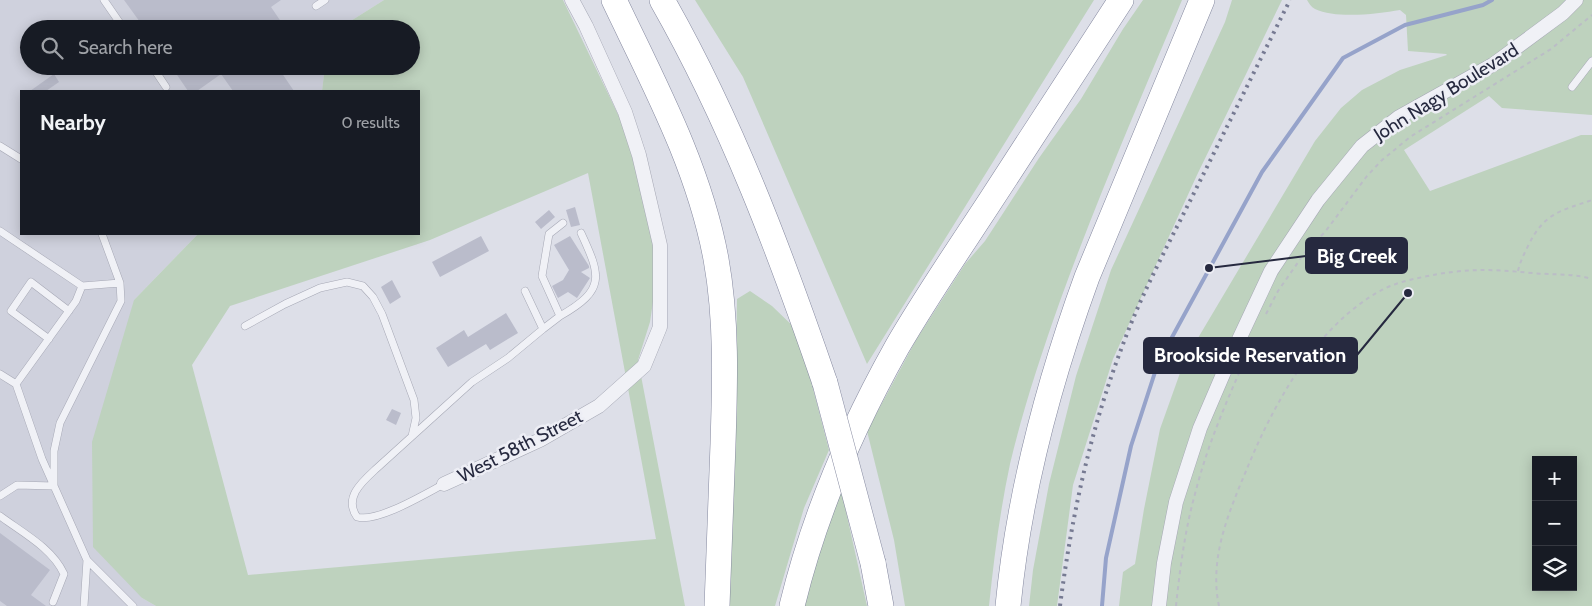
<!DOCTYPE html>
<meta charset="utf-8">
<style>
body{margin:0;font-family:Cabin,sans-serif;background:#20242c;color:#f1f3f6}
.controls{position:absolute;right:15px;bottom:15px;display:grid;overflow:hidden;border-radius:0px;box-shadow:0 2px 12px #0003}
.controls button{width:45px;height:45px;display:grid;place-items:center;padding:0;border:0;border-bottom:1px solid #363941;background:#171b24;color:#f1f3f6;font:25px sans-serif}
.list{margin:0;padding:0;list-style:none}
h2{display:flex;justify-content:space-between;align-items:center;height:65px;margin:0;padding:0 20px;font-size:21px}
h2 small{font-size:16px;font-weight:400;color:#9ea1a6}
.icon{flex:none;width:28px;height:28px;fill:none;stroke:currentColor;stroke-width:2;stroke-linecap:round;stroke-linejoin:round}
.map{position:relative;flex:none;width:1592px;height:606px;overflow:hidden}
.search{position:absolute;background:#171b24;box-shadow:0 2px 12px #0003;left:20px;top:20px;width:400px;height:55px;display:flex;align-items:center;gap:12px;box-sizing:border-box;padding:0 18px;border-radius:28px;color:#9ea1a6;font-size:19px}
.panel{position:absolute;background:#171b24;box-shadow:0 2px 12px #0003;left:20px;top:90px;width:400px;height:145px;border-radius:0px}
.map>svg:first-child{display:block}
.built{fill:#cfd1dd}
.green{fill:#bed2be;fill-rule:evenodd}
.lines{fill:none;stroke-linecap:round;stroke-linejoin:round}
.stream{stroke:#96a3ca;stroke-width:4}
.building{fill:#babccb}
.service-casing{stroke:#a6a8b5;stroke-width:8}
.minor-casing{stroke:#a6a8b5;stroke-width:15}
.motorway-casing{stroke:#84889f;stroke-width:26}
.path{stroke:#bbbdc6;stroke-width:2;stroke-dasharray:4 4;stroke-linecap:butt}
.service{stroke:#f0f1f6;stroke-width:7}
.minor{stroke:#f0f1f6;stroke-width:14}
.motorway{stroke:#fff;stroke-width:25}
.rail{stroke:#767a92;stroke-width:4;stroke-dasharray:2.5 5;stroke-linecap:butt}
.motorway-bridge-casing{stroke:#84889f;stroke-width:26;stroke-linecap:butt}
.motorway-bridge{stroke:#fff;stroke-width:25}
.labels{text-anchor:middle;dominant-baseline:central;stroke-width:5;stroke-linejoin:round;paint-order:stroke}
.street-label{font-size:19px;fill:#26293f;stroke:#edeef5}
.leader{fill:none;stroke:#26293f;stroke-width:2}
.callout-dot{fill:#26293f;stroke:#edeef5;stroke-width:2}
.callout{fill:#26293f;stroke:#26293f;stroke-width:2}
.callout-label{font-size:20px;text-anchor:middle;font-weight:bold;fill:#fff}
</style>
<div class="map">
<svg width="1592" height="606" viewBox="0 0 1592 606">
<rect width="100%" height="100%" fill="#dddfe8"/>
<path class="built" d="M0,0h384l-46,29h-309v37h296l-3,25h-301v143h177l-64,66 8,298 14,8h-156z"/>
<path class="green" d="M384,0h179l63,131 12,41 13,61 4,29 -1,33 -4,27 -12,38 47,246h-529l-14,-8 -49,-51 -1,-105 42,-142 64,-66h221v-143h-97l3,-25h86v-37h-73zM588,173l68,366 -408,36 -56,-210 38,-59 200,-66z
M695,0h399l-227,364 -124,-287z
M1143,0h39c-42,100 -85,199 -122,301 -19,54 -37,108 -50,163 -10,47 -16,94 -21,142h-84l-11,-66 -27,-109 49,-91 49,-76 20,-23 54,-83 42,-59 42,-70z
M1232,0h50l-85,175 -84,184 -40,126 -16,121h-28l4,-36 16,-86 27,-108 35,-106 114,-248z
M1307,0h285v115l-90,-7 -13,-12 -85,54 26,41 151,-56h11v471h-473l4,-34 12,-8 9,-55 16,-80 20,-56 18,-35 117,-197 26,-33 21,-18 38,-20 47,-15 -1,-1 -38,-3 -2,-36 -6,-5c-23,4 -64,9 -85,-1 -4,-2 -6,-6 -8,-9zM1536,460h37v127h-37z
M750,291l22,15 26,25 31,119 -25,58 -29,98h-51l11,-182 2,-125z
M841,489l26,117h-65z"/>
<g class="lines">
<path class="stream" d="M1102,606l4,-48 25,-112 27,-83 104,-191 81,-114 62,-33 78,-20 9,-5"/>
</g>
<path class="building" d="M124,0h157l-10,7 15,22h-141z
M171,66h106l17,25h-61l-12,-17 -24,17h-9z
M54,74l5,8 -13,9h-16z
M575,207l5,18 -9,2 -5,-17z
M549,210l6,7 -14,12 -6,-7z
M481,236l8,15 -49,26 -8,-15z
M570,236l19,30v2l-8,4 9,6 -13,20 -9,-6 -10,6 -6,-12 11,-6 6,-10 -15,-25z
M392,280l9,17 -11,7 -9,-17z
M506,313l12,20 -28,17 -4,-6 -38,23 -12,-19 28,-18 4,7z
M392,409l9,4 -5,12 -10,-5z
M0,533l50,37 -19,25 15,11h-39l-7,-5z"/>
<g class="lines">
<defs>
<path id="service" d="M104,0l20,29
M316,6l9,-6
M152,66l14,21
M1572,87l20,-26
M0,146l21,13
M0,231l82,55 38,-3
M560,316c46,-26 41,-40 21,-83
M245,326l40,-22 35,-16 27,-6 16,4 10,11 9,17 32,86 2,18 -4,18
M543,329l17,-13 -18,-40 7,-42 14,-11
M49,339l-38,-28 20,-29 38,29
M0,374l16,10 26,75 45,101 -3,46
M16,384l60,-83 6,-15
M444,484c-19,10 -67,39 -87,33 -14,-20 6,-36 20,-49l95,-86 36,-24 35,-29 -18,-38
M0,496l17,-11 37,1v-35l6,-28 61,-122 -1,-18 -18,-49
M0,516c23,17 52,32 64,58l-11,28
M87,560l46,46"/>
<path id="minor" d="M444,484l96,-44 59,-34 45,-40 16,-39v-82l-21,-90 -14,-43 -39,-86 -14,-26
M1159,606l5,-43 12,-61 24,-74 27,-63 44,-94 47,-71 44,-54 37,-29 95,-53 69,-51 13,-13"/>
<path id="motorway" d="M614,0c40,84 85,167 102,259 11,61 9,123 7,185 -2,54 -4,108 -6,162
M662,0c69,121 118,252 163,383
M873,563l8,43
M792,606c22,-91 59,-177 105,-259 29,-50 62,-98 94,-147 43,-67 87,-133 130,-200
M1008,606c11,-113 40,-222 79,-329l115,-277"/>
</defs>
<use href="#service" class="service-casing"/>
<use href="#minor" class="minor-casing"/>
<use href="#motorway" class="motorway-casing"/>
<path class="path" d="M1518,271c2,-9 6,-17 10,-25 16,-33 32,-35 64,-46
M1266,314l12,-23 30,-43 17,-16 42,-56 14,-15 29,-24 141,-88 41,-34
M1176,606c4,-38 9,-76 19,-112 12,-48 32,-94 52,-139
M1219,606c-10,-47 9,-92 27,-135 27,-66 69,-144 134,-180 12,-7 28,-11 43,-14 42,-9 67,-8 109,-4 20,2 40,0 60,6"/>
<use href="#service" class="service"/>
<use href="#minor" class="minor"/>
<use href="#motorway" class="motorway"/>
<path class="rail" d="M1060,606c12,-93 31,-179 65,-267 18,-48 43,-94 66,-140 33,-66 66,-133 99,-199"/>
<defs>
<path id="motorway-bridge" d="M825,383l48,180"/>
</defs>
<use href="#motorway-bridge" class="motorway-bridge-casing"/>
<use href="#motorway-bridge" class="motorway-bridge"/>
</g>
<g class="labels">
<g class="street-label">
<text transform="translate(1446 92) rotate(-32)">John Nagy Boulevard</text>
<text transform="translate(520 446) rotate(-27)">West 58th Street</text>
</g>
</g>
<path class="leader" d="M1209 268L1306 256M1408 293L1357 355"/>
<g class="callout-dot">
<circle cx="1209" cy="268" r="5"/>
<circle cx="1408" cy="293" r="5"/>
</g>
<g class="callout">
<rect x="1306" y="238" width="101" height="35" rx="5"/>
<rect x="1144" y="338" width="213" height="35" rx="5"/>
</g>
<g class="callout-label">
<text x="1357" y="263">Big Creek</text>
<text x="1250" y="362">Brookside Reservation</text>
</g>
</svg>
<div class="controls">
<button>+</button>
<button>−</button>
<button><svg class="icon" aria-label="layers" viewBox="0 0 24 24"><path d="M12 4l9 5-9 5-9-5zM3 14l9 5 9-5"/></svg></button>
</div>
<div class="search"><svg class="icon" aria-label="search" viewBox="0 0 24 24"><circle cx="10" cy="10" r="6"/><path d="M15 15l6 6"/></svg>Search here</div>
<section class="panel">
<h2>Nearby<small>0 results</small></h2>
<ul class="list">
</ul>
</section>
</div>
